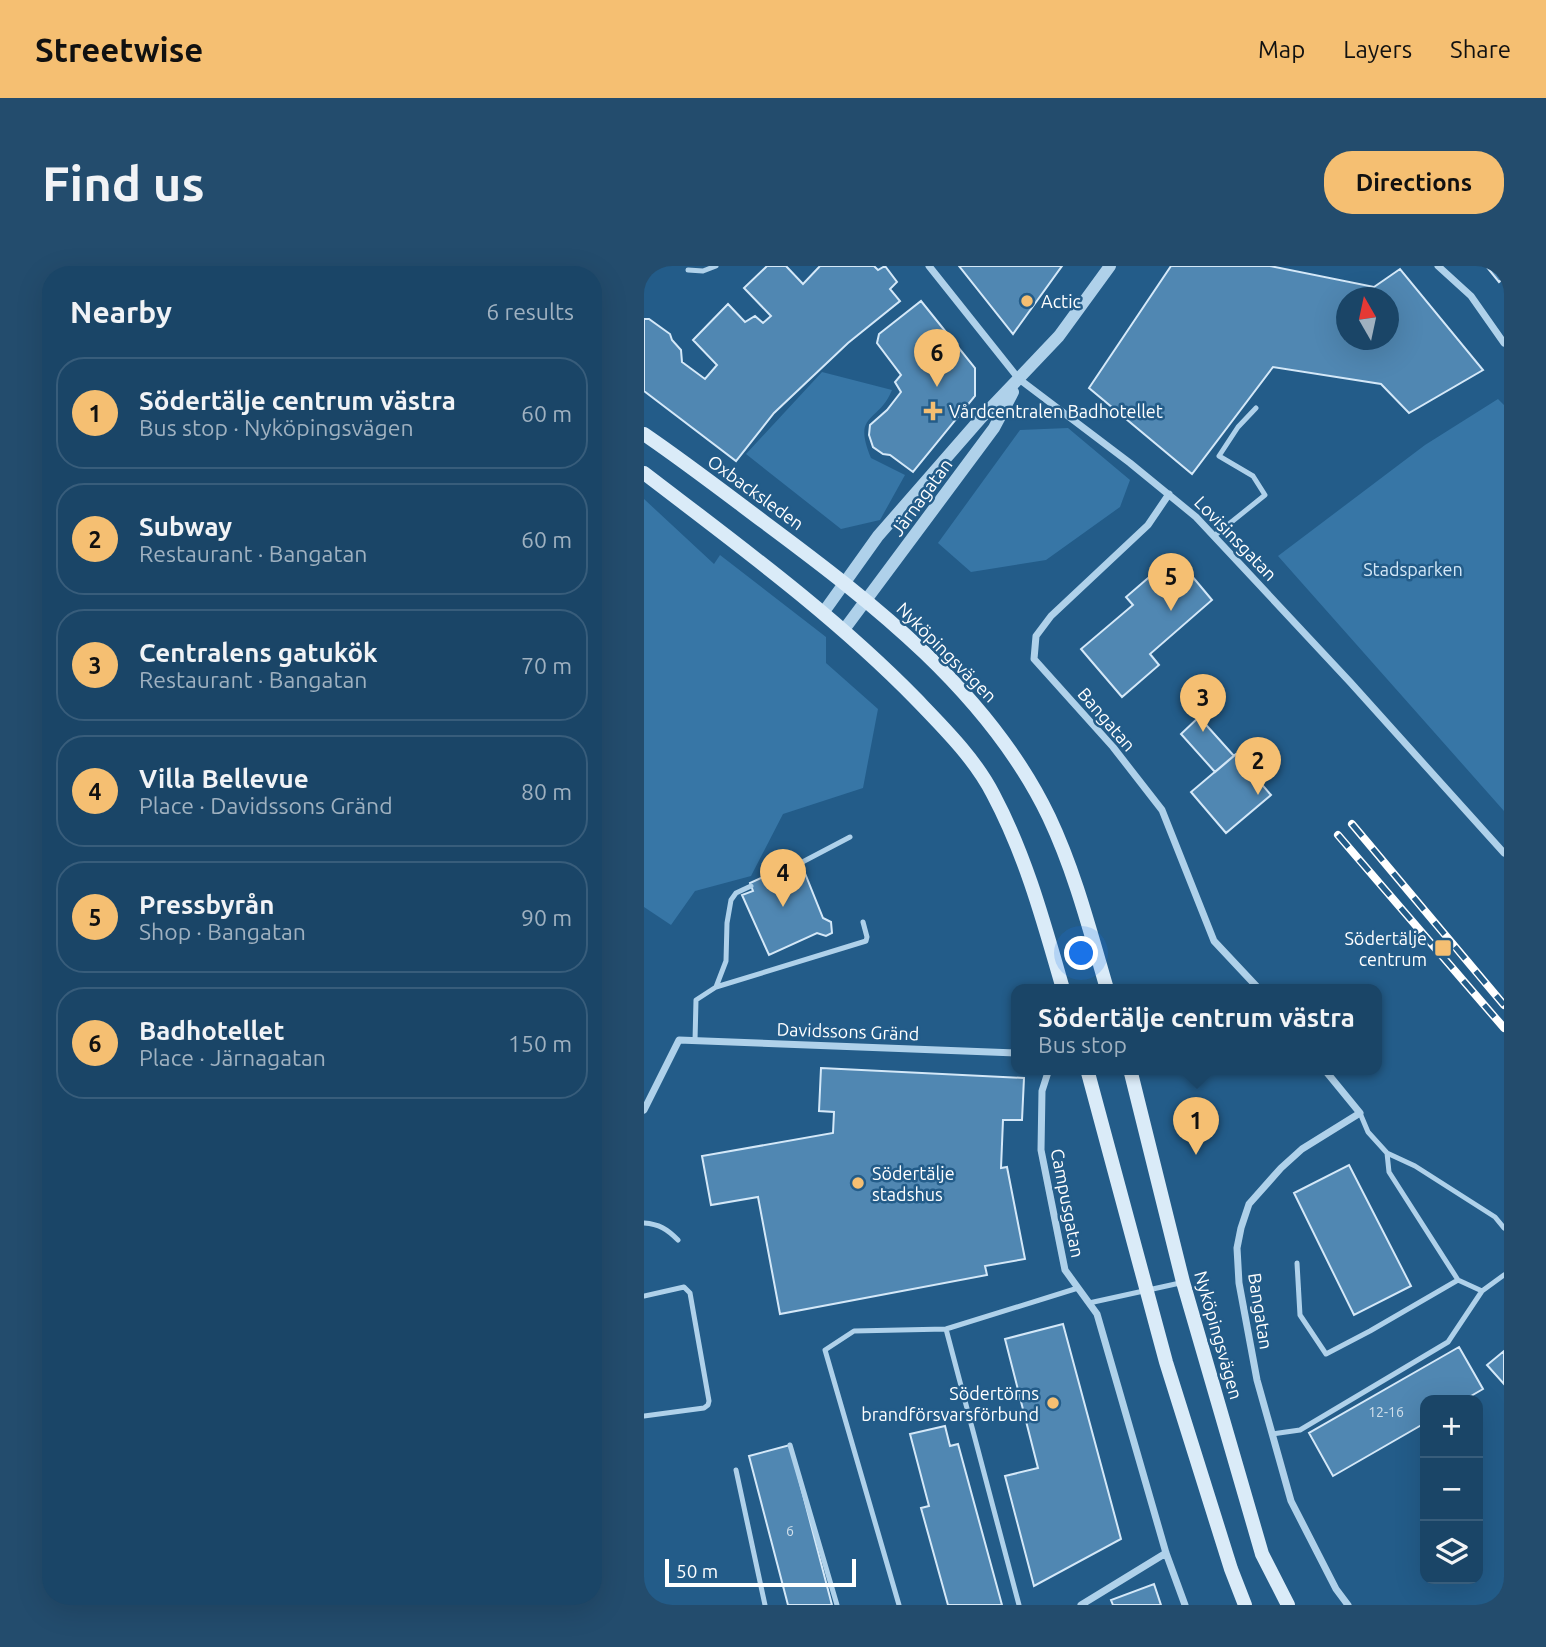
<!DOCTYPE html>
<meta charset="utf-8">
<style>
body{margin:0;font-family:Ubuntu,sans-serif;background:#234c6d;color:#f1f3f6}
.controls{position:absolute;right:21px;bottom:21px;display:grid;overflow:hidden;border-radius:14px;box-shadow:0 7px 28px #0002}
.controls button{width:63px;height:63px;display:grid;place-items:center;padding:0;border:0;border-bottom:2px solid #385d7b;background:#1a4567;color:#f1f3f6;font:35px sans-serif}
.compass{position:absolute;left:692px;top:21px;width:63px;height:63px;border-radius:50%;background:#1a4567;box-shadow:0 7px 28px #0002;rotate:351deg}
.scale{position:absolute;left:21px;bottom:18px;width:191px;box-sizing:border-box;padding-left:7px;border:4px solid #fff;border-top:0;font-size:19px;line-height:24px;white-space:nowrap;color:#fff;-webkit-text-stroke:5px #235c89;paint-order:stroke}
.you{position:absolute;left:438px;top:688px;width:24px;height:24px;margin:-18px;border:5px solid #fff;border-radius:50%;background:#1a73e8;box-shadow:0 0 0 10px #1a73e833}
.badge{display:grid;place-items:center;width:46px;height:46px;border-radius:50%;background:#f5bf72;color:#111;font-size:23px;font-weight:700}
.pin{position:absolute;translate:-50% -58px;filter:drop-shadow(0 2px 4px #0008)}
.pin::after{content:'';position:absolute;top:37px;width:24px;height:21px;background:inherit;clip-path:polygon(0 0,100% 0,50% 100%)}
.popup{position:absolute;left:367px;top:718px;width:371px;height:91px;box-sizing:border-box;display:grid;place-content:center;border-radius:14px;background:#1a4567;filter:drop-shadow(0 2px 5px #0005);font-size:23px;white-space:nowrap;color:#9fb1c0}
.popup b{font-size:26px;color:#f1f3f6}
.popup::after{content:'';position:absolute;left:50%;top:100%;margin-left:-14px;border:14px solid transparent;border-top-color:#1a4567}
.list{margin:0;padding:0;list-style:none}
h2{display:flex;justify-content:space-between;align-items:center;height:91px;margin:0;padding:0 28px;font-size:30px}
h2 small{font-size:23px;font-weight:400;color:#9fb1c0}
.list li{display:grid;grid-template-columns:46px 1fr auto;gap:21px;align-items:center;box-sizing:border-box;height:112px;margin:0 14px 14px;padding:0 14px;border:2px solid #385d7b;border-radius:28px}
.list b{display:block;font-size:26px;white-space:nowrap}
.list p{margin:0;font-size:23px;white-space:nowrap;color:#9fb1c0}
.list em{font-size:23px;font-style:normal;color:#9fb1c0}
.icon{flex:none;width:38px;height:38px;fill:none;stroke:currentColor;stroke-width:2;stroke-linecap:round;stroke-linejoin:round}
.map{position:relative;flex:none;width:860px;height:1339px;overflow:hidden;border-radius:28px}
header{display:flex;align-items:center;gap:42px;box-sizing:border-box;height:98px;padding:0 35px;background:#f5bf72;color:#111}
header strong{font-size:33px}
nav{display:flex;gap:38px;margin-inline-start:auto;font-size:24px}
.intro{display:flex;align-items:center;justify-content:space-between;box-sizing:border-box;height:168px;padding:0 42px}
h1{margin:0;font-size:49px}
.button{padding:18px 32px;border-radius:28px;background:#f5bf72;color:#111;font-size:24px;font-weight:700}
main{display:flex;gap:42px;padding:0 42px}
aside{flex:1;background:#1a4567;border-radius:28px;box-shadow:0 7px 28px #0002}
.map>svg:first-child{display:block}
.green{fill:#3776a6}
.building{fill:#5087b2;stroke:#d4e8f8;stroke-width:2;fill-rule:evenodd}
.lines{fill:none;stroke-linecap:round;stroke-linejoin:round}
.service{stroke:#afd1ea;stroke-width:5}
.minor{stroke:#afd1ea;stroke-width:7}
.tertiary{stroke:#afd1ea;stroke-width:12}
.secondary{stroke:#daebf8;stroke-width:14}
.rail-casing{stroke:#fff;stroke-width:8}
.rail{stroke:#235c89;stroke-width:5;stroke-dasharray:16;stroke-linecap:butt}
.poi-dot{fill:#f5bf72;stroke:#235c89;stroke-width:2.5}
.labels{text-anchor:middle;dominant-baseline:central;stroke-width:5;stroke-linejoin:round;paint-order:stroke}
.number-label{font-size:14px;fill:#d3e1ec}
.poi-label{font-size:18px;fill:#fff;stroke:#235c89;text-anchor:start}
.street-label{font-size:18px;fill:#fff;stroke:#235c89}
.park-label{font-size:18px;fill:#d4e8f8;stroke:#235c89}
</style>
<header>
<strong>Streetwise</strong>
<nav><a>Map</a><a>Layers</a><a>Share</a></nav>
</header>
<div class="intro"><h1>Find us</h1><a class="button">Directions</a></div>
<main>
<aside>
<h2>Nearby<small>6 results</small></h2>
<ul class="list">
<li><span class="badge">1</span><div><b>Södertälje centrum västra</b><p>Bus stop · Nyköpingsvägen</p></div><em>60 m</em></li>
<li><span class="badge">2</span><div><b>Subway</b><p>Restaurant · Bangatan</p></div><em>60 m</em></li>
<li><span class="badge">3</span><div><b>Centralens gatukök</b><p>Restaurant · Bangatan</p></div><em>70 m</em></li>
<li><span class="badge">4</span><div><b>Villa Bellevue</b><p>Place · Davidssons Gränd</p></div><em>80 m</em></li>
<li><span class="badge">5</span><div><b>Pressbyrån</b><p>Shop · Bangatan</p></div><em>90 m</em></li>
<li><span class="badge">6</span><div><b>Badhotellet</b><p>Place · Järnagatan</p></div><em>150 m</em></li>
</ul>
</aside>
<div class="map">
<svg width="860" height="1339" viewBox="0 0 860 1339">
<rect width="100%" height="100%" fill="#235c89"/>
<path class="green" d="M178,106l70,18c-14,34 -40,22 -21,68l34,17 -25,45 -39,9 -95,-75z
M854,133l6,6v406l-226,-255 147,-111z
M424,162l62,52 -10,27 -74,53 -75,12 -33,-29 82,-113z
M0,233l70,65 6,-9 106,82v26l52,46 -15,79 -80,26 -32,62 -56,15 -24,34 -27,-18z"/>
<path class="building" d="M123,0h19l17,18 17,-18h54l4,4 7,-4 12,16 -7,7 10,12 -52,42 -74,70 -38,48 -92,-70v-72h5l21,15 2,6 9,10 1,12 23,17 12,-14 -24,-25 35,-36 17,18 10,-6 8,7 8,-7 -27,-28z
M315,0h103l-49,68z
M527,0h99l104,21 26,-18 83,101 -74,43 -28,-29 -108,-17 -81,107 -103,-86zM702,32h42v42h-42z
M842,0h18v12l-5,4z
M277,35l54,67v28l-62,76 -23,-17 -7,-1 -10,-7 -4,-12 1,-10 17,-15 14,-18 -6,-10 6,-7 -24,-32 2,-9z
M537,297l31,37 -62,54 9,11 -37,32 -41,-48 52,-44 -7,-8 28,-24 6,8z
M555,451l35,39 -19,16 -34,-38z
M592,488l35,41 -45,38 -35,-41z
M157,603l1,3 2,-1 19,47 8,4 1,11 -6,3 -9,-3 -48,22 -27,-60 11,-4 -3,-8 20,-9 4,7z
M177,802l203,10 -2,42h-19l-2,48 6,-1 18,92 -40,7 2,9 -207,39 -22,-117 -47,8 -9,-49 131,-23 1,-21 -15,-1z
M705,899l62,121 -57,29 -60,-122z
M419,1058l58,215 -87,47 -29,-110 33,-8 -33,-129z
M815,1081l24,42 -19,11h-39v23l-92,53 -24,-43z
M860,1085v33l-17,-19z
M301,1160l5,20 8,-2 44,161h-54l-27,-97 8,-2 -19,-72z
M146,1179l42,160h-44l-39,-149z
M510,1318l7,21h-48l-2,-5z"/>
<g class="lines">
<path class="service" d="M44,4l15,1 13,-5
M570,270l51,-41 -12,-19 -34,-20 19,-29 18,-19
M128,612l78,-41
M72,721l10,-26 1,-38 4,-23 5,-7 15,-7
M51,775l1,-41 20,-13 150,-46 1,-4 -4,-15
M716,847l8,19 19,21 28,13 80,51 9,11
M743,887l2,19 69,108 24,11
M0,957c15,1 23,6 34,17
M653,997l3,52 26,39 44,-23 88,-51
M0,1030l40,-9 6,6 19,108 -1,4 -4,3 -60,8
M445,1037l91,-20
M302,1063l73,276
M628,1168l28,-4 148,-88 34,-51 22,-16
M146,1179l47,160
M92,1204l29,135
M255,1339l-74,-255 29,-19 92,-2 132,-41"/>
<path class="minor" d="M285,0l90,113 111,84 66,54 154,165 154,171
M794,0l33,30 33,47
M525,228l-21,31 -97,91 -15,20 -2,23 79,88 49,63 52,131 45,48
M405,803l-7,22 -1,59 24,120 32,44 69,239 19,52
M680,803l36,44 -58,36 -21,19 -32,36 -8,24 -4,20 2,35 18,97 34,121 45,88 12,16
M0,844l35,-70 337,13
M437,1339l85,-52"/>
<path class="tertiary" d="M179,347l55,-77 103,-118 78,-82 51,-70
M199,365l151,-203 19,-36"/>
<path class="secondary" d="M0,168c41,28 80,58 120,88 109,81 225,170 285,295 26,55 41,114 58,172
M0,207c94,72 190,142 273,227 28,29 58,59 76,94 33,62 51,129 70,195
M443,803l79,293 65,207 14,36
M486,803l53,213 79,272 26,51"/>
<defs>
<path id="rail" d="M708,558l152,181
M694,569l166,193"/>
</defs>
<use href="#rail" class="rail-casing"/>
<use href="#rail" class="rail"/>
</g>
<g class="poi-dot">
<circle cx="383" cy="35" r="7"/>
<path d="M285.5 134.5h7v7h7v7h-7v7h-7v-7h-7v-7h7z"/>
<rect x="790" y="673" width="18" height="18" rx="3.5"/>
<circle cx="214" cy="917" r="7"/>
<circle cx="409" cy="1137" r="7"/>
</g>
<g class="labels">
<g class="number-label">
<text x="742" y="1146">12-16</text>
<text x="146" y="1265">6</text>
</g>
<g class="poi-label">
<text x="397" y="35">Actic</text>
<text x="305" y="145">Vårdcentralen Badhotellet</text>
<text x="783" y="672" text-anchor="end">Södertälje<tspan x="783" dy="21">centrum</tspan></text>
<text x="228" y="907">Södertälje<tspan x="228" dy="21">stadshus</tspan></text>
<text x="395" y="1127" text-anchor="end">Södertörns<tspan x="395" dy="21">brandförsvarsförbund</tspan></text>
</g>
<g class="street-label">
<text transform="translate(112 226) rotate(36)">Oxbacksleden</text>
<text transform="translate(277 231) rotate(-54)">Järnagatan</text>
<text transform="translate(592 272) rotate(46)">Lovisinsgatan</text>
<text transform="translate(303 386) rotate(45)">Nyköpingsvägen</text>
<text transform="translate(463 453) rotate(49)">Bangatan</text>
<text transform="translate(204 765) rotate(2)">Davidssons Gränd</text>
<text transform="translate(424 937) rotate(79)">Campusgatan</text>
<text transform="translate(617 1045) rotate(81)">Bangatan</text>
<text transform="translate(575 1069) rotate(74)">Nyköpingsvägen</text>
</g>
<g class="park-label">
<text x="769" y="303">Stadsparken</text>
</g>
</g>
</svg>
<div class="controls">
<button>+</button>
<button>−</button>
<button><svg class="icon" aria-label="layers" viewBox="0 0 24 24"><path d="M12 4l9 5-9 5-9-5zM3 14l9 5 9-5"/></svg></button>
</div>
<svg class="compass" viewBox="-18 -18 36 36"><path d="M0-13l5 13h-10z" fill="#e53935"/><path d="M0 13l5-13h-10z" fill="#9fb1c0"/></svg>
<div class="scale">50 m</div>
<div class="you"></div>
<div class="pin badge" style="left:552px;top:889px">1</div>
<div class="popup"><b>Södertälje centrum västra</b>Bus stop</div>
<div class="pin badge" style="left:614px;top:529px">2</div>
<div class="pin badge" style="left:559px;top:466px">3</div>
<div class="pin badge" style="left:139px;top:641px">4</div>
<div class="pin badge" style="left:527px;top:345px">5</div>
<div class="pin badge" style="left:293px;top:121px">6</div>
</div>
</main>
